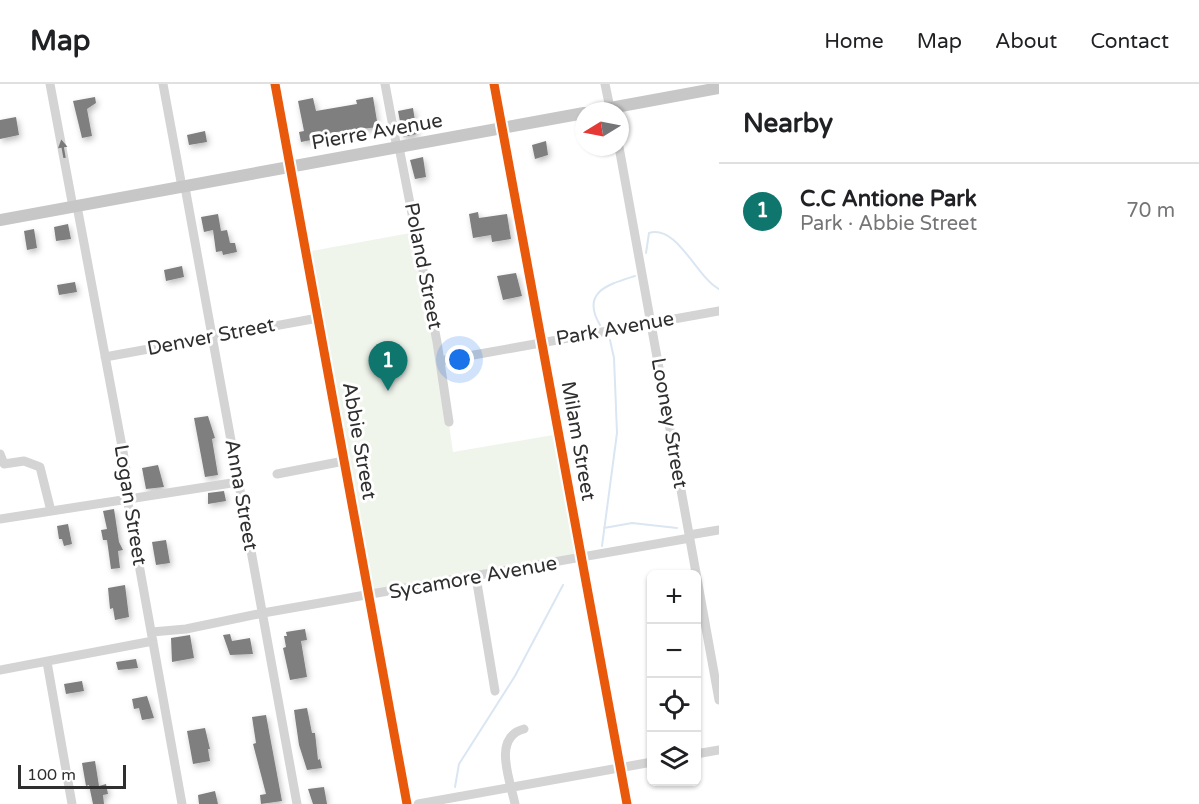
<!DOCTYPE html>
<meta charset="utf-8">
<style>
body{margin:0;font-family:"Varela Round",sans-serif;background:#f6f6f6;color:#202124}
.controls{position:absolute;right:18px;bottom:18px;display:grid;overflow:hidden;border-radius:9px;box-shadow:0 2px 4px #0004}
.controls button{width:54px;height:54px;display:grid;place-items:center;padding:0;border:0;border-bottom:2px solid #e0e0e0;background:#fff;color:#202124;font:30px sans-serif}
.compass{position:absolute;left:575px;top:18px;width:54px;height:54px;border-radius:50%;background:#fff;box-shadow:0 2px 4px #0004;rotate:260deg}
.scale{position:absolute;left:18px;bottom:15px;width:108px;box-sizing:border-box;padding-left:6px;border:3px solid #2f2f2f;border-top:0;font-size:16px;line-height:21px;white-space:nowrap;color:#2f2f2f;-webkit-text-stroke:4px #fff;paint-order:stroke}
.you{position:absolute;left:460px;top:276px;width:21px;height:21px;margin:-15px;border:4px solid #fff;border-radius:50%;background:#1a73e8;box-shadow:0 0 0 9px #1a73e833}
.badge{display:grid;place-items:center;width:39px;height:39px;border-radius:50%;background:#0f766e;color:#fff;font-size:20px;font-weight:700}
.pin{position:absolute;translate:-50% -50px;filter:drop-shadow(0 2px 3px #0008)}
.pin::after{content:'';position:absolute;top:32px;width:21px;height:18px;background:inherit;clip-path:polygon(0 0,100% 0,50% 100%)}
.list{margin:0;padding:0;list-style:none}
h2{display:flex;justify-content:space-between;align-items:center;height:78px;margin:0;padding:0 24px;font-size:26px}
h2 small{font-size:20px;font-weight:400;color:#757577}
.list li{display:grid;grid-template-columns:39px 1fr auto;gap:18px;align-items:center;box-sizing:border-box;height:96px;padding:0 24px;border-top:2px solid #e0e0e0}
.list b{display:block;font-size:22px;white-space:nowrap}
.list p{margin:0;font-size:20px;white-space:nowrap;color:#757577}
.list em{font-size:20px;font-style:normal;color:#757577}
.icon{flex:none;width:33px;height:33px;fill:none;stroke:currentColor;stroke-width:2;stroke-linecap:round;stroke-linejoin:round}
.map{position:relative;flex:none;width:719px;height:720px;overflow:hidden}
header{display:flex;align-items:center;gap:36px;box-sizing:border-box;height:84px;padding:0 30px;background:#fff;border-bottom:2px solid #e0e0e0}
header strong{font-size:28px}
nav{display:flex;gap:33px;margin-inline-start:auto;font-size:21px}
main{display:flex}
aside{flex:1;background:#fff}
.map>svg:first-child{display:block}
.green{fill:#f0f5ec}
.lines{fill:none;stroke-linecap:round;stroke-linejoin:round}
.stream{stroke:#dae6f2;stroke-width:2}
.building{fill:#7f7f7f;filter:url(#shadow)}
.minor{stroke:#d4d4d4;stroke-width:9}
.major{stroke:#c7c7c7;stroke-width:12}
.cycleway-casing{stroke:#fff;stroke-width:13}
.cycleway{stroke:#e8590c;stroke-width:9}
.oneway{fill:#797979}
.labels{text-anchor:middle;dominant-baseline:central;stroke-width:6;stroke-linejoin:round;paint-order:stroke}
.street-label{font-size:20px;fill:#2f2f2f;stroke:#fff}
</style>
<header>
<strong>Map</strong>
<nav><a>Home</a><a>Map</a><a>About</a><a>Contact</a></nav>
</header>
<main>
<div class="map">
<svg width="719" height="720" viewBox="0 0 719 720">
<defs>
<filter id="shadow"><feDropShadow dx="2" dy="3" stdDeviation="3" flood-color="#0004"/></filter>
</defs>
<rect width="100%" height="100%" fill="#fff"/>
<path class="green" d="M416,148l24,129 13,91 106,-18 23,125 -213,37 -63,-344z"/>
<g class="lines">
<path class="stream" d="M646,169l3,-20c28,-9 48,45 70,56
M600,241c-20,-34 10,-41 35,-49
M604,444l28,-5 45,5
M602,462l15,-113 -3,-75 -4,-18
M455,703l4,-23 56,-88 48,-91"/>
</g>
<path class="building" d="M95,13l1,6 -9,6 5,27 -10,2 -9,-37z
M373,13l5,30 -58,7 1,4 -20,4 -2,-10 5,-1 -6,-30 15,-3 3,13 41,-7 -1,-4z
M413,24l4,26 -14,3 -5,-26z
M16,33l3,18 -19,4v-19z
M205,47l2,11 -18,3 -2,-10z
M546,57l2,14 -13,4 -3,-14z
M423,73l3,20 -11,2 -5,-19z
M478,128l1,6 28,-4 4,25 -19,3 -1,-7 -18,3 -4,-24z
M218,130l3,17 6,-1 3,13h5l2,9 -14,3 -1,-4 -6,1 -3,-22 -9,2 -3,-15z
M68,140l3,15 -15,2 -2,-14z
M34,145l3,19 -10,2 -3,-19z
M182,182l2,11 -18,4 -2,-11z
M516,189l6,23 -19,4 -6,-24z
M75,198l2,10 -18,3 -2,-10z
M208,332l7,22 -3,1 6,36 -13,2 -11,-59z
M158,381l6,22 -18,2 -4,-21z
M224,407l2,10 -18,3v-11z
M114,425l5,33 4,8 -5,1 2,17 -9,1 -4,-29h-4l-2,-10 6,-1 -4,-18z
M68,440l4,20 -8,2 -2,-7h-3l-2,-13z
M166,456l4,23 -14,2 -4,-23z
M125,501l4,32 -14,3 -2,-12 -3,1 -2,-21z
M305,545l2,11 -6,1 6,36 -17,3 -7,-32 3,-1 -2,-11h3l-1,-4z
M230,550l2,7 18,-3 3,16 -23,1 -7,-20z
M190,551l4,23 -22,4 -1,-24z
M136,575l2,9 -20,2 -2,-8z
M82,597l2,10 -18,3 -2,-10z
M147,612l7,22 -12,2 -3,-12 -5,1 -2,-10z
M307,624l5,25h3l3,27 2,-1 2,9 -15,2 -8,-25 -5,-35z
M266,631l16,86 -21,3 -1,-9 6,-1 -13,-50 3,-1 -4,-26z
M205,644l5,21h-2l2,12 -17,3 -6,-33z
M95,677l4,25 7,-2 2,10 -5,1 1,9h-11l-4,-19 -3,1 -4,-23z
M324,703l3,17h-14l-5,-15z
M215,707l3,13h-19l-1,-9z"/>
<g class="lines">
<path class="minor" d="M50,0l23,123
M163,0l19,103
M275,0l132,720
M385,0l12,64
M494,0l133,720
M605,0l5,24
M399,63l38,195 12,80
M619,63l100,553
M185,103l112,617
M77,122l47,251 5,33 -1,13 54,301
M105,273l213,-39
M440,277l279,-50
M0,370l4,10 20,-3 16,6 11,44
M277,390l67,-13
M0,435l238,-37
M689,451l30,-5
M476,493l19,114
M152,548l34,-3 77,-16 427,-75
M47,578l25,142
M0,586l153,-29
M696,670l23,-4
M418,720l234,-42
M515,720c-5,-24 -23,-67 9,-75"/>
<path class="major" d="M594,27l125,-23
M0,136l584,-107"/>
<defs>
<path id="cycleway" d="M275,0l132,720
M494,0l133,720"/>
</defs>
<use href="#cycleway" class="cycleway-casing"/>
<use href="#cycleway" class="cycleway"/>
</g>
<defs><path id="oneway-solid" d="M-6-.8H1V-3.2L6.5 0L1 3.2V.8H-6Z" transform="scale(1.5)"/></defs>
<use class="oneway" href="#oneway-solid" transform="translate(63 65) rotate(-100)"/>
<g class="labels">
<g class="street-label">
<text transform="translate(377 48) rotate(-10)">Pierre Avenue</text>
<text transform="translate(423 182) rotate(79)">Poland Street</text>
<text transform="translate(615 245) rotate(-10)">Park Avenue</text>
<text transform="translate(211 253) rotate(-11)">Denver Street</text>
<text transform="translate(669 339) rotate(80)">Looney Street</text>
<text transform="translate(359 357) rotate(80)">Abbie Street</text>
<text transform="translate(578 357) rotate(80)">Milam Street</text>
<text transform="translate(241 411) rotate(80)">Anna Street</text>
<text transform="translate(130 421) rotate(81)">Logan Street</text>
<text transform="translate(473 494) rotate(-10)">Sycamore Avenue</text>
</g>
</g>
</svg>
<div class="controls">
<button>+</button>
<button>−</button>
<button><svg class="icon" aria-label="locate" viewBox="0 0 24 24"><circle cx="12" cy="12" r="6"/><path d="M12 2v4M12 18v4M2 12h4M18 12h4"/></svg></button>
<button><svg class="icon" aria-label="layers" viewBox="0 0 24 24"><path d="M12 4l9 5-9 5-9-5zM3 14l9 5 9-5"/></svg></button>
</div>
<svg class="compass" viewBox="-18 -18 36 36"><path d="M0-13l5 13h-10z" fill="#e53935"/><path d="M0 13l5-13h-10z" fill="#757577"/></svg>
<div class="scale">100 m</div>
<div class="you"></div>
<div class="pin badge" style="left:388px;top:307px">1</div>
</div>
<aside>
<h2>Nearby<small></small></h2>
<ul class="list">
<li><span class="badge">1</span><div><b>C.C Antione Park</b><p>Park · Abbie Street</p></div><em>70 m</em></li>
</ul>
</aside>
</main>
